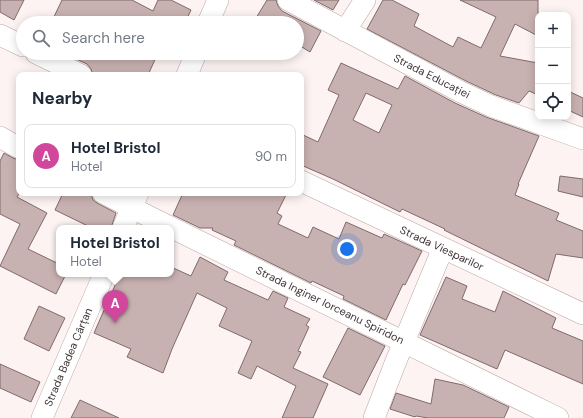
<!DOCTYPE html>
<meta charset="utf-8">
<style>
body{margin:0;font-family:"DM Sans",sans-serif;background:#f2f2f3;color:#1f2937}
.controls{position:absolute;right:12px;top:12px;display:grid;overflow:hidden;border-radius:8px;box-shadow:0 2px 10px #0003}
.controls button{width:36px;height:36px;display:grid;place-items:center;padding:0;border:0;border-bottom:1px solid #e0e1e3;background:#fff;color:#1f2937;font:20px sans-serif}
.you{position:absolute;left:347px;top:249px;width:14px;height:14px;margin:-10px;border:3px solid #fff;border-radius:50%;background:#1a73e8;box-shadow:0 0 0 6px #1a73e833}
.badge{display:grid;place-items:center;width:26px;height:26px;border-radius:50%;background:#b45309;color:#fff;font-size:13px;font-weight:700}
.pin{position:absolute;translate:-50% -33px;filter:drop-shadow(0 1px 2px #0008)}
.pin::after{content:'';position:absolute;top:21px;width:14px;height:12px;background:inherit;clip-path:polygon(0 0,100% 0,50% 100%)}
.popup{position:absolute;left:56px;top:225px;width:118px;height:52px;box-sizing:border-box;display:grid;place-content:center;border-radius:8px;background:#fff;filter:drop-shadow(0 1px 3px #0005);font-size:13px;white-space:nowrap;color:#747a83}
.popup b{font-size:15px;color:#1f2937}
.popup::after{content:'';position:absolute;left:50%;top:100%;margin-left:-8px;border:8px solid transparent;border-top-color:#fff}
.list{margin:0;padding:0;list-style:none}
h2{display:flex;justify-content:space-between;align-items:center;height:52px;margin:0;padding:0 16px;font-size:17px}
h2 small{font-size:13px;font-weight:400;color:#747a83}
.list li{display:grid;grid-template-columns:26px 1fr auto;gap:12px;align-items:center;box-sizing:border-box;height:64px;margin:0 8px 8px;padding:0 8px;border:1px solid #e0e1e3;border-radius:8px}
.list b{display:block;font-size:15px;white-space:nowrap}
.list p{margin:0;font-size:13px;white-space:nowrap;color:#747a83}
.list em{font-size:13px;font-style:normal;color:#747a83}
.icon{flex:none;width:22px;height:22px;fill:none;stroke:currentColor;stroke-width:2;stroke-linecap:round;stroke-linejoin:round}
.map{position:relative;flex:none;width:583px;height:418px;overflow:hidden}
.search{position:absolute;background:#fff;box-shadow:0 2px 10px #0003;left:16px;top:16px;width:288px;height:44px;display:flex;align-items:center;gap:10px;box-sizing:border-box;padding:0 14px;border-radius:22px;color:#747a83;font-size:15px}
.panel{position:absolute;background:#fff;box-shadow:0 2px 10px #0003;left:16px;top:72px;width:288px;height:124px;border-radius:8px}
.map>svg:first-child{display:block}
.building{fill:#c8b1b1;stroke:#7f6b6b;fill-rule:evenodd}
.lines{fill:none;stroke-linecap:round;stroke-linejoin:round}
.street-casing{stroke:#bca6a6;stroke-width:22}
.street{stroke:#fff;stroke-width:21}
.labels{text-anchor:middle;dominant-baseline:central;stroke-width:3;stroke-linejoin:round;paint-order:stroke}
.street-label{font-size:11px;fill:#413737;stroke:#fff}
</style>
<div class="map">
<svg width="583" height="418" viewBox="0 0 583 418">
<rect width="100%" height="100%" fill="#fdf3f3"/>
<path class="building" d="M0,0h24l-10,20 -14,-8z
M62,0h70l21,11 5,-11h13l20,10 -6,13h-134z
M267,0h9l2,6 4,5 39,20 -11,21 -13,-8v-21h-44z
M314,0h25l-6,10z
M383,0h9l27,14 -5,12 39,21 5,-10 23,11 15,-31 -36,-17h78v36l-23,-12 -15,32 38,7v32l-9,-4 -10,12 -23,-8 -30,-14 -99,-52z
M63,53h95l-10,22h-55l-2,-6 -4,-5z
M341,63l57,26 7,-13 50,27 31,14 53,19 -21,48h1l-4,11 44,18 -3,7 27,11v27l-27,-4 -8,27 -104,-51 1,-1 -43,-20 -2,3 -67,-33 -32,-14v-31l17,8 21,-47 -11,-5zM366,93l26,12 -13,28 -26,-13z
M568,91l15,7v19l-15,-7z
M4,153l9,5 6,2v34l-2,3 30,16 -19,36 31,15v10h7l-10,20 -56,-28 20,-42 -20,-10v-53z
M560,176l23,3v18l-25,-6z
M63,193h26l2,1 2,6 4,3 19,10 -5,15h-19l-37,-18z
M183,193h104l-10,20 5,3 -4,8 30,14 5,-11 26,12 7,-17 36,16 2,-4 38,17 -17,34 -2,-1 -17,36 -43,-21 1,-3 -32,-15 -1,2 -77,-38 2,-4 -24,-11 1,-2h-13l-27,-13z
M200,257l28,15 -4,8 44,20 5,-9 15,7 -4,9 26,12 -4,6 3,2 -11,24 3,1 -8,16 35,16 -15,34h-31l14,-32 -39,-20 -6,13 -13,-6 14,-32 -33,-15 8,-18 -30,-15 -25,56 -9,24 -36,-16 4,-8 -37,-16 26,-59h51v-7l20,9z
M446,277l21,9 -5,13 33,13 8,-21 53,27 -4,10 31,13v43l-78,-34 -8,19 -77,-34z
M39,306l26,12 -16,33 -25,-12z
M348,328l37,18 -25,49 -37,-18z
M0,364l40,18 -9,20 -31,-14z
M435,379l28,6 46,22 -5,11h-76l-12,-2 -1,1 -25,-8 6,-16 35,11z
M80,400l39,18h-48z"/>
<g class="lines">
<defs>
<path id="street" d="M288,0l173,92 30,14 92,33
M208,23l10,-23
M345,31l20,-31
M0,35l23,11
M36,53l45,22
M187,75l9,-22
M0,137l19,11
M301,181l282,133
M103,193l45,23 410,202
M123,228l15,-35
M42,418l62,-144
M374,418l22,-57 47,-113"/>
</defs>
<use href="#street" class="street-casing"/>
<use href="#street" class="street"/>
</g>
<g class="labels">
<g class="street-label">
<text transform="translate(432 76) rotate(27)">Strada Educației</text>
<text transform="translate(442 248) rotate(25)">Strada Viesparilor</text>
<text transform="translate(330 305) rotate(26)">Strada Inginer Iorceanu Spiridon</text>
<text transform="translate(68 357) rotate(-67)">Strada Badea Cârțan</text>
</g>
</g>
</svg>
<div class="controls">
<button>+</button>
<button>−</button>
<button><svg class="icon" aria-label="locate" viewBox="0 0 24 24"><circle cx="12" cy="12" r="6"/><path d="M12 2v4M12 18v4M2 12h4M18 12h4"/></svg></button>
</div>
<div class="you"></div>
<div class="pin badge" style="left:115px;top:323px;background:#d1479c">A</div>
<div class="popup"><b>Hotel Bristol</b>Hotel</div>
<div class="search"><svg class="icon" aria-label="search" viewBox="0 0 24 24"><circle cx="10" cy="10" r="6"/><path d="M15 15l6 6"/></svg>Search here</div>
<section class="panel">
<h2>Nearby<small></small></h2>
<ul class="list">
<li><span class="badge" style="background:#d1479c">A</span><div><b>Hotel Bristol</b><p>Hotel</p></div><em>90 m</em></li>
</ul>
</section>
</div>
